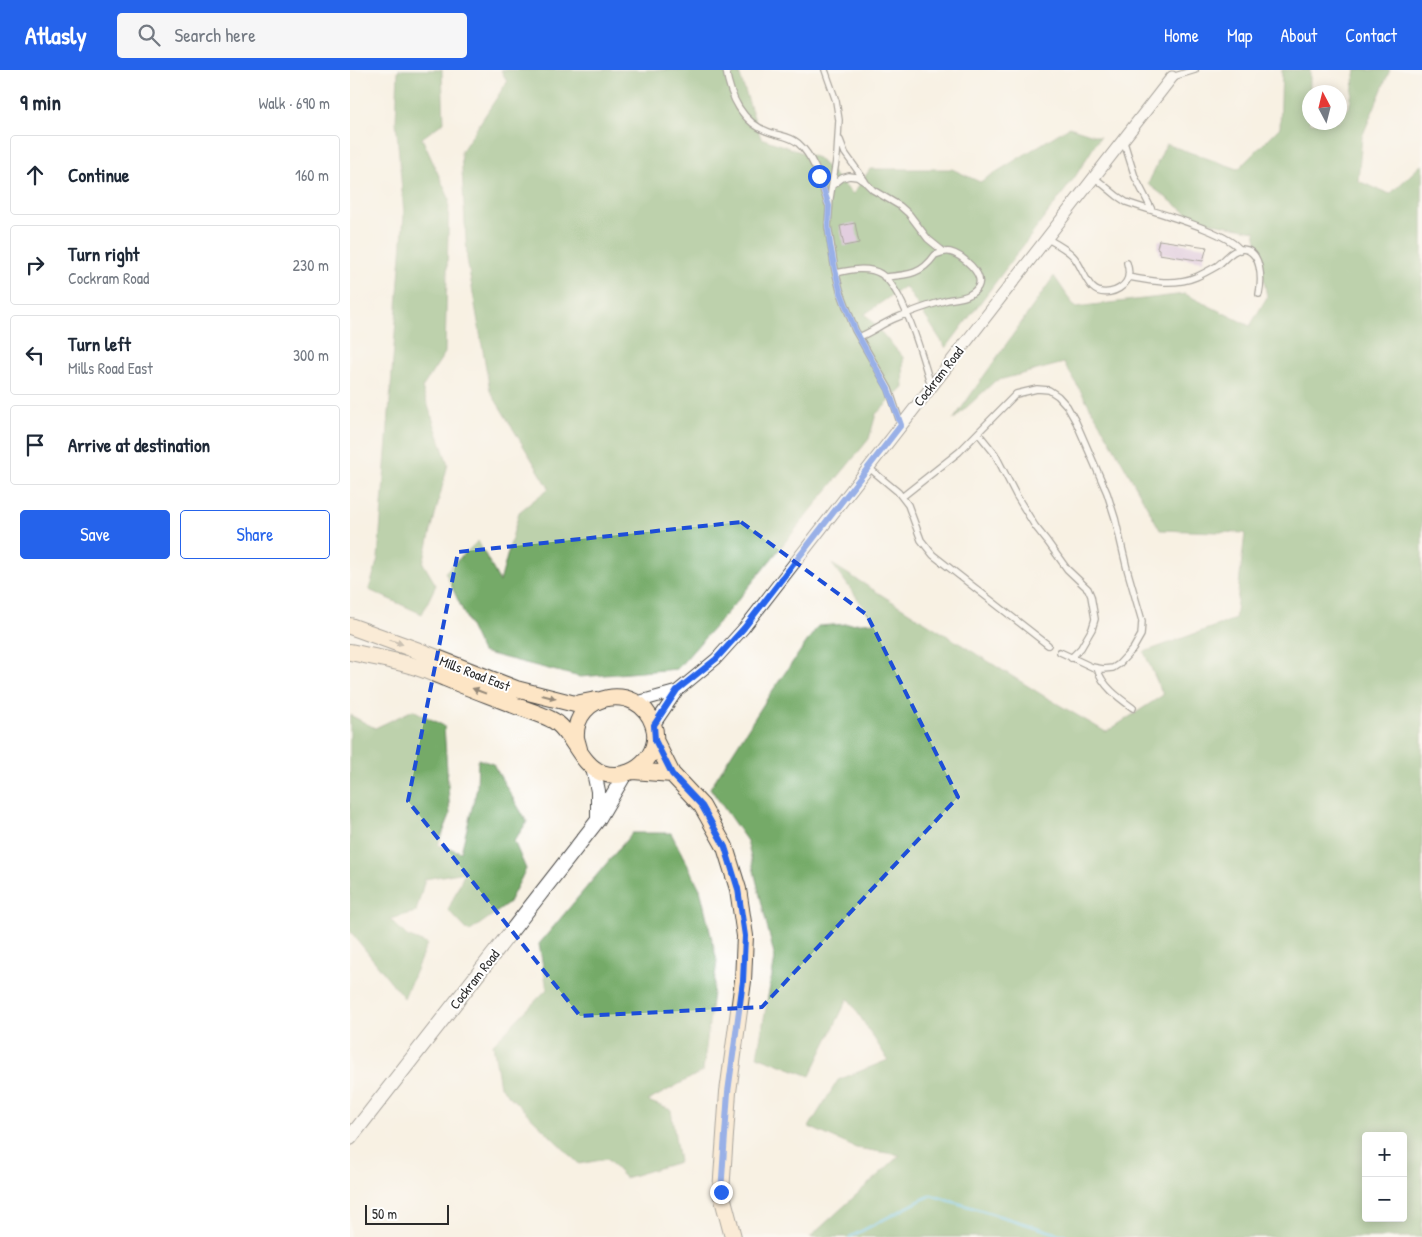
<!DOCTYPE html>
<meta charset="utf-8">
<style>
body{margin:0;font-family:"Patrick Hand",sans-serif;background:#f6f6f7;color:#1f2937}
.controls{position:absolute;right:15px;bottom:15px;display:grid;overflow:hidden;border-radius:5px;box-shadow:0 2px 12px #0003}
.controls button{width:45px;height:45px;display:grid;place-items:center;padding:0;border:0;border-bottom:1px solid #e0e1e3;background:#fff;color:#1f2937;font:25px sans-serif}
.compass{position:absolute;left:952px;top:15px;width:45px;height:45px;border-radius:50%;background:#fff;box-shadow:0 2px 12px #0003;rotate:353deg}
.scale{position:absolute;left:15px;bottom:12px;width:84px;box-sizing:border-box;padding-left:5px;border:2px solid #2b2b2b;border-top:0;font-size:14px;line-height:18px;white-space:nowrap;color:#2b2b2b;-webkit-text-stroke:4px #fff;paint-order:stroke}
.stop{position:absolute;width:15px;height:15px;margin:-11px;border:4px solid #2563eb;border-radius:50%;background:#fff}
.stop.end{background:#2563eb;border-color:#fff;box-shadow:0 1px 5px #0008}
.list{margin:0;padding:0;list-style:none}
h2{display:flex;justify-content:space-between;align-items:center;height:65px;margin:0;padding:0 20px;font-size:21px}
h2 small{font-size:16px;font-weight:400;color:#747a83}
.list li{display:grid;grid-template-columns:32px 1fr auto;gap:15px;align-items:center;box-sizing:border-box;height:80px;margin:0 10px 10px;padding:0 10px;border:1px solid #e0e1e3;border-radius:5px}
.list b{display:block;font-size:19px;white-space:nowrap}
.list p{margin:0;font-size:16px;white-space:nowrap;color:#747a83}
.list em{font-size:16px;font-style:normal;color:#747a83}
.actions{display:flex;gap:10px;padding:15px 20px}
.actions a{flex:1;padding:11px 0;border:1px solid #2563eb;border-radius:5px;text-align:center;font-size:18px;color:#2563eb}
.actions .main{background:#2563eb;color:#fff}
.icon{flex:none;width:28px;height:28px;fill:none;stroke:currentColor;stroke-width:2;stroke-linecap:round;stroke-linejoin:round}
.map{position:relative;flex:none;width:1072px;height:1167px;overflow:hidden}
header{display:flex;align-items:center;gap:30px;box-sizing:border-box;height:70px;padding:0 25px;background:#2563eb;color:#fff}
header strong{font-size:24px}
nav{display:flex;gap:28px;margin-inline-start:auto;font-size:18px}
.search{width:350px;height:45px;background:#f6f6f7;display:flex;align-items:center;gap:12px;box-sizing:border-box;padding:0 18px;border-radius:5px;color:#747a83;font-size:19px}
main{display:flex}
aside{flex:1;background:#fff}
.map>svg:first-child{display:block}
.forest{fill:#74aa68;stroke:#506a4a;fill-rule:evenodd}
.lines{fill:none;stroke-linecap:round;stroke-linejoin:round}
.stream{stroke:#60c0de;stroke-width:3}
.building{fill:#c7a5d9}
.service-casing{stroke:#4a4947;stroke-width:8}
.minor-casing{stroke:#4a4947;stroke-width:13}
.tertiary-casing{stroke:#4a4947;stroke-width:16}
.secondary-casing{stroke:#4a4947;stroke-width:18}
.service{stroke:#fff;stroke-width:5.5}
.minor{stroke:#fff;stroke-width:11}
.tertiary{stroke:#fff;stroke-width:14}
.secondary{stroke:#fde5c5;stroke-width:16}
.oneway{fill:#948878}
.route{stroke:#2563eb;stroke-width:6}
.marked{fill:none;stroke:#1d4ed8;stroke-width:4;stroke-dasharray:10 6;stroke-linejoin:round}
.labels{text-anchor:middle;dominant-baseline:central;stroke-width:4;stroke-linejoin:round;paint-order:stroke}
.street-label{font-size:14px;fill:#2b2b2b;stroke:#fff}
</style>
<header>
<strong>Atlasly</strong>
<div class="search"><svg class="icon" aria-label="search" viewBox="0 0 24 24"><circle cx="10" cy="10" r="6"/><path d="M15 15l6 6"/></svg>Search here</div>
<nav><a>Home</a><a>Map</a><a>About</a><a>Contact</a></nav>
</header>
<main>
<aside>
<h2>9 min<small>Walk · 690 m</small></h2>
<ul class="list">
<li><svg class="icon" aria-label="ahead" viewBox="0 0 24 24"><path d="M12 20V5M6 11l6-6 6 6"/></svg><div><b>Continue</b></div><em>160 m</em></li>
<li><svg class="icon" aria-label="right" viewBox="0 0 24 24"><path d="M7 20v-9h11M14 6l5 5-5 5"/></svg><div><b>Turn right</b><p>Cockram Road</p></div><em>230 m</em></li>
<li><svg class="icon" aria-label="left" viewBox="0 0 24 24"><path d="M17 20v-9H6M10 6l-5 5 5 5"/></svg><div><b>Turn left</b><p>Mills Road East</p></div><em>300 m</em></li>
<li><svg class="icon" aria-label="arrive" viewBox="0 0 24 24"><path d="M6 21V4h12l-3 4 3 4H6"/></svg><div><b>Arrive at destination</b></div></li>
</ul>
<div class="actions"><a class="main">Save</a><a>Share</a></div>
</aside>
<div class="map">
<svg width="1072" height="1167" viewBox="0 0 1072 1167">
<rect width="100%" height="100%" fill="#fff"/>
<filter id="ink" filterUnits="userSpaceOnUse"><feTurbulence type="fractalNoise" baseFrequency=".02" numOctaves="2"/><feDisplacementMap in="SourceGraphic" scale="10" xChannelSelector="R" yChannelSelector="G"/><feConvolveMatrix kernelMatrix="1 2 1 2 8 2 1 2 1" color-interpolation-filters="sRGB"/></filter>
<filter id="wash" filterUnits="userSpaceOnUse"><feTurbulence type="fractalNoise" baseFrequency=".0096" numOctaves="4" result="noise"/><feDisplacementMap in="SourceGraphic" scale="20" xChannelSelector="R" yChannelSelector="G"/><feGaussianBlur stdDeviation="1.12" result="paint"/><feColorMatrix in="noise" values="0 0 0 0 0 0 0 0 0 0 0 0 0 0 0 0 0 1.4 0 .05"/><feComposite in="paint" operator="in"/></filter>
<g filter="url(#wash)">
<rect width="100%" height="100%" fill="#f8f1e3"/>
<path class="forest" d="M48,0h44l2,52 -22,16 27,60 -4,155 -23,35 26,76 -25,99 13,22 -14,29 -53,-24 9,-32 26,-344 -8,-93z
M151,0h237l23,68 57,20 35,36 17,-25h82l28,13 89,-55 31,10 -25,40 -129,171 -41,-62 -40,28 38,43 1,31 -28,26 -7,25 -131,161 -61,69 -97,8 -98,-25 -37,-80 33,-31 22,41 19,-70 30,-24 -59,-97 -23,-132 -6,-107 46,-70z
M932,0h28v53l29,-1 1,-10 9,-4 7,-38h34l-28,67 -4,44 32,13 32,-30v1073h-612l90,-82 -44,-7 -47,-21 29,-47 50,-20 -40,-62 -38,78 -53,-20 18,-97 -28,-118 -37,-53 60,-94 48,-68 57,-4 -43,-58 212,132 62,36 57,-37 -19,-43 91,-33 10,-86 -85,-3 -44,-79 -52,-88 -69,18 -42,39 101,-144 21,31 110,-13 65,32 17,-29 -12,-66 -59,-11 -48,-36 18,-40 72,25 42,-42zM1016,1066h37v82h-37z
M63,640l31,16 6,89 -12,30 23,7 16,-64 1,-29 15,5 34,58 -13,19 12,28 -18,35 -39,28 -21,-22 17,-38 -40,7 -9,33 -26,7 17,17 20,8 -23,54 -54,-67v-216l25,13z
M282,763h39l29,56 17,72 -14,110 -55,30 23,9 8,52 -54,16 -18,-19 -28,5 -79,-77 -7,-43 54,-55 -8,-45z"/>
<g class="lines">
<path class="stream" d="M500,1167l81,-42 137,42"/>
</g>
<g id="blocks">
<path class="building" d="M505,153l4,20 -15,3 -4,-20z
M809,170l48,7 -4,14 -44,-7v-5l-2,-1z"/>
</g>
</g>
<g filter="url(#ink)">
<use href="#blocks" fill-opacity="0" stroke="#4a4947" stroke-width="1"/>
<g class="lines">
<defs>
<path id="service" d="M376,0c4,26 16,53 43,62 10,4 21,4 29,11 17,15 23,40 30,61
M475,0l11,31 3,19 -2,35 -7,43 -2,28 7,44 5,20 15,40 34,59 12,36
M822,7l23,-7
M773,69l12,38 17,33
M490,70l5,13 20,28
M744,107l23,19 9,6c24,9 102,29 114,48
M483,115l9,-7 7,-2 8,1 9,6 7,7 27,16 9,8 19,25 16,13
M696,168c9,5 19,10 26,17 13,12 14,42 38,37 6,-1 13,-5 16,-10 4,-6 3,-12 1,-19
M486,203c13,-3 32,-7 45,1 23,15 42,85 50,112
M778,207c22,4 47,9 68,0 7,-3 14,-7 21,-11 7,-5 15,-17 25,-17 20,1 20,31 17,45
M509,267c13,-5 24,-14 37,-19 16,-7 34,-13 51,-18 10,-2 24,-2 31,-13 7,-13 -16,-32 -28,-35 -5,-1 -10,1 -15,3 -14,20 -27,20 -51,22
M628,363l17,21 21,41 19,31 12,15 20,28 21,20 3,7 4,23 -3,10 -11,19 -10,10
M518,397l30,25 10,13 13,35 12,15 115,90
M552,427l57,-45 57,-58 21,-5 12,1 9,6 9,10 9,16 31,71 8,25 12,51 15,52 -1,14 -8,14 -14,15 -6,4 -10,1 -11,-2 -32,-15
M747,598c5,18 22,30 36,40"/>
<path id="minor" d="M287,632l40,-11
M304,655l23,-34 39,-32 28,-31 428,-551"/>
<path id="tertiary" d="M243,698l5,23v28
M0,1068l248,-318 27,-46"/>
<path id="secondary" d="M0,556l69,25 97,38 59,15 21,-4
M0,582c18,4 37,7 56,12 13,3 26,9 39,14 24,10 49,19 74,29 9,3 32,11 38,16 17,13 24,42 45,50 30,10 62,-19 51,-49 -15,-43 -80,-31 -77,14 1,4 2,7 3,11
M305,670l17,34 30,32 23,41 13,42 7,47 -2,45 -15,111 -7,100 12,45
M283,701l39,3"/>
</defs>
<use href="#service" class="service-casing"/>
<use href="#minor" class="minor-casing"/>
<use href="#tertiary" class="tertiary-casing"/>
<use href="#secondary" class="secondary-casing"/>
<use href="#service" class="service"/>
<use href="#minor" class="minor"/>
<use href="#tertiary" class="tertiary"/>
<use href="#secondary" class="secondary"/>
</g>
<defs><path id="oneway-solid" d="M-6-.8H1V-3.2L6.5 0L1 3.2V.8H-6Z" transform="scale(1.25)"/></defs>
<g class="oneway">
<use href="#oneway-solid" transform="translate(46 572) rotate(20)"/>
<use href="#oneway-solid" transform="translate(129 621) rotate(-159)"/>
<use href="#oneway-solid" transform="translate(199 627) rotate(15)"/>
</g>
</g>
<g class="lines" filter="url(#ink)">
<path class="route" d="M371,1122l7,-100 15,-111 2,-45 -7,-47 -13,-42 -23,-41 -30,-32 -17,-34 -1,-15 23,-35 39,-31 28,-31 157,-203 -13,-36 -33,-59 -15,-40 -5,-20 -5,-26 -2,-18 1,-20 -10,-30"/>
</g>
<path d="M0 0H1072V1167H0ZM391,452l126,93 91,182 -196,210 -182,9 -172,-215 50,-249z" fill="#f8f1e3" fill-opacity=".55" fill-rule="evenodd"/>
<path class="marked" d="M391,452l126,93 91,182 -196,210 -182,9 -172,-215 50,-249z"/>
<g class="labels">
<g class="street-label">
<text transform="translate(588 306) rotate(-52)">Cockram Road</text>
<text transform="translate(125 603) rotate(21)">Mills Road East</text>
<text transform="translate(124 909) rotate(-52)">Cockram Road</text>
</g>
</g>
</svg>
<div class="controls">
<button>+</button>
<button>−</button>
</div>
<svg class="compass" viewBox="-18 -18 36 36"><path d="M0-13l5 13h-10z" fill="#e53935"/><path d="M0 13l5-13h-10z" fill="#747a83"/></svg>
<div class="scale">50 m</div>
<div class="stop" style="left:469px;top:106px"></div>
<div class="stop end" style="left:371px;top:1122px"></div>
</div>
</main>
